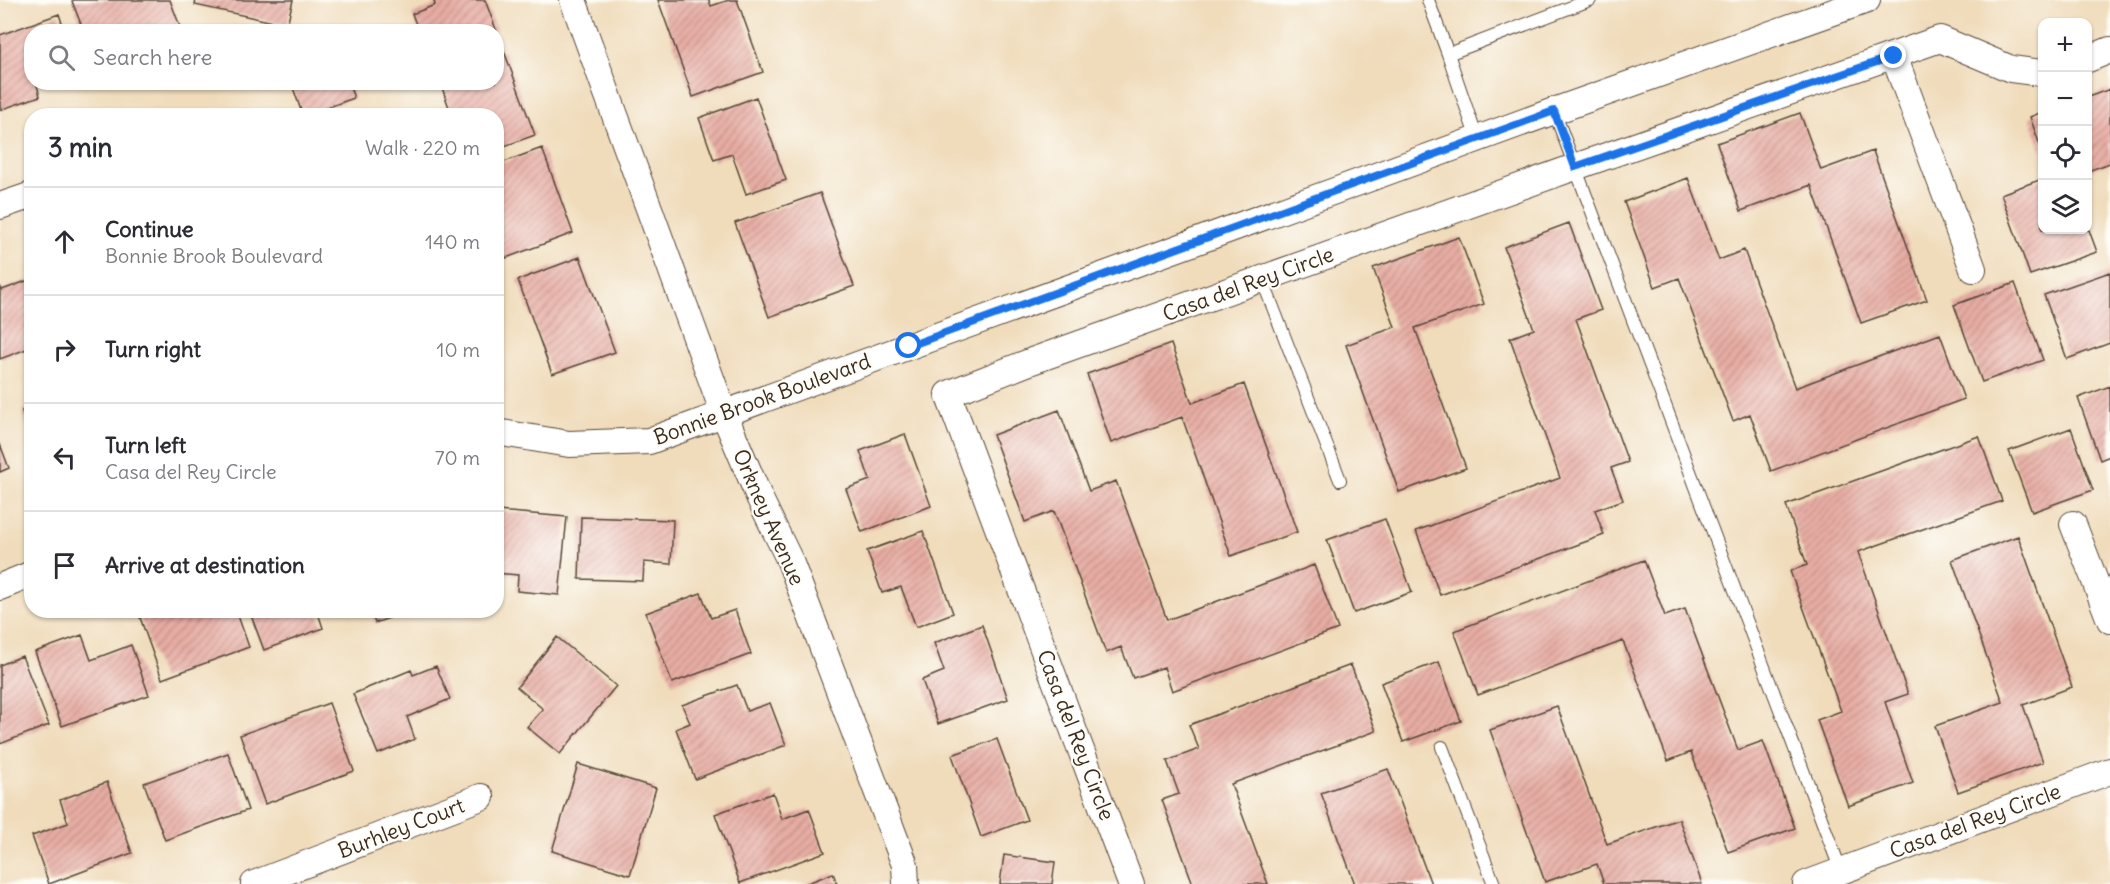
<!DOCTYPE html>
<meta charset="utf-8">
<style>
body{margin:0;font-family:Delius,sans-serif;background:#f2f2f3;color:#2b2b33}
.controls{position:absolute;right:18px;top:18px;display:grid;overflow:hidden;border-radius:12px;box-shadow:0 2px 4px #0004}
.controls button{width:54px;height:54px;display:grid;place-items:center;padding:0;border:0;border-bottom:2px solid #e1e1e2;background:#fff;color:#2b2b33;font:30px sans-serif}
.stop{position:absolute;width:18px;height:18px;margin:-14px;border:4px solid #1a73e8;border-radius:50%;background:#fff}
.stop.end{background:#1a73e8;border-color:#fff;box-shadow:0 2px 6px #0008}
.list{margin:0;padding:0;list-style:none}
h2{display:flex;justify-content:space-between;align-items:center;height:78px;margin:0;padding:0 24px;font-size:26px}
h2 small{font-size:20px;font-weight:400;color:#7c7c81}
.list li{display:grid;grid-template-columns:39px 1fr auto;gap:18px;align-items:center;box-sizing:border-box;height:108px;padding:0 24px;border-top:2px solid #e1e1e2}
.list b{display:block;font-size:22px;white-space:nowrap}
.list p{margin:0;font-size:20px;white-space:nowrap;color:#7c7c81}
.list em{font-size:20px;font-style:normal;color:#7c7c81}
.icon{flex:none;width:33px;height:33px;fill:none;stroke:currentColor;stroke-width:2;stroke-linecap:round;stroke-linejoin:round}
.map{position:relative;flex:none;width:2110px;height:884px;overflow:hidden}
.search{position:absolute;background:#fff;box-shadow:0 2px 4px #0004;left:24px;top:24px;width:480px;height:66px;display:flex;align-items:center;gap:15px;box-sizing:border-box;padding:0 21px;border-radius:24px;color:#7c7c81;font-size:22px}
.panel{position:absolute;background:#fff;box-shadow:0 2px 4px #0004;left:24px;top:108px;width:480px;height:510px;border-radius:24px}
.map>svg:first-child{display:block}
.building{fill:url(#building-hatch)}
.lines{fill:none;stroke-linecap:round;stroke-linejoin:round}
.service-casing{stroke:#564536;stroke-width:14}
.minor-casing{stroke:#564536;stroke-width:28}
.service{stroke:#fff;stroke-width:12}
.minor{stroke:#fff;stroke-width:26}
.route{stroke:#1a73e8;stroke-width:8}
.labels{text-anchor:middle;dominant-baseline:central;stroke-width:4.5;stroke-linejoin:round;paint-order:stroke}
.street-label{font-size:21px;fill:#3b2a1e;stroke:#fdfcf7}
</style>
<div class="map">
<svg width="2110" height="884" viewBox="0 0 2110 884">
<defs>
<pattern id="building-hatch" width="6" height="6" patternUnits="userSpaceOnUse" patternTransform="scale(1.5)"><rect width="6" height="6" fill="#e8ada4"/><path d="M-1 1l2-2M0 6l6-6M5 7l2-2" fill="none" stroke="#bd8d85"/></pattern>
</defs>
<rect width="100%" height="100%" fill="#fdfcf7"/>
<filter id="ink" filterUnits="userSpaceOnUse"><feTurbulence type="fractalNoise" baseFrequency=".0167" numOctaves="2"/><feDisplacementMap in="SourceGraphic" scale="12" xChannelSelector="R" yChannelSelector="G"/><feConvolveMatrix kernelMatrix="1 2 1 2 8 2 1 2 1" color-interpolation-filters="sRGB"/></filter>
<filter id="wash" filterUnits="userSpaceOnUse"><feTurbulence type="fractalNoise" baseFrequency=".008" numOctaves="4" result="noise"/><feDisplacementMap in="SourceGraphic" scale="24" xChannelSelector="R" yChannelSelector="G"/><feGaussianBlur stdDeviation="1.35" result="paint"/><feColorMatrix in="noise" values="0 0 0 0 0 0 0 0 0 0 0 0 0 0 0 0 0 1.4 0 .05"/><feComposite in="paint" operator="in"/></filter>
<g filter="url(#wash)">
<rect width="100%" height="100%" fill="#f0dcbb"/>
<g id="blocks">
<path class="building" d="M74,0h96l11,29 -8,3h-89l-12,-31z
M196,0h97l-6,25 -92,-20z
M434,0h51l12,32h-78l-7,-18 23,-9z
M658,0h51l2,6 18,-6h8l26,72 -70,25z
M59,14l6,18h-33v50h4l4,14 -40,14v-75z
M327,26l2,6h-17v-1z
M504,51l31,84 -39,14v-33h-44l-12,-34h56v-28z
M291,82h57l6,16 -51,18z
M2110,89v74l-22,8v-74z
M756,97l30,83 -40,14 -14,-40 -18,6 -15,-42z
M2042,112v39l-12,-34z
M1800,113l21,57 52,-19 54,149 -66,23 -50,-138 -70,26 -24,-68z
M542,148l31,85 -67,25 -10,-26v-67z
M1688,178l31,82 25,-10 51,138 145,-54 24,65 -193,72 -21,-57 -17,7 -54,-143 -24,9 -31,-85z
M2042,179v51h47l8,22 -67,23 -29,-81z
M820,193l34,93 -85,31 -34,-94z
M1569,223l32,87 -25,9 52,143 -17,6 12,32 -28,10 9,25 -164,60 -24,-64 144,-53 -50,-140 24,-9 -30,-82z
M1459,237l25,67 -69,24 51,140 -67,24 -53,-147 49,-18 -22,-59z
M580,257l35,95 -63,22 -34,-94z
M2110,272v71l-43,16 -23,-64z
M29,280l3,6v61l-32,12v-73l2,4z
M2015,283l28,77 -61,22 -28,-77z
M1171,344l21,59 52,-19 53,148 -66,24 -49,-139 -71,26 -24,-69z
M2110,386v70l-10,4 -22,-62z
M32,407v29h-1l-9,-25z
M1059,410l30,81 27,-10 51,139 147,-55 24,64 -166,62 -8,-24 -31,11 -12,-31 -15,6 -52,-142 -29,11 -32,-87z
M2071,428l22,62 -61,22 -23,-61z
M905,434l26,72 -69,26 -16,-43 24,-9 -10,-29z
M1979,436l23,65 -144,51 50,142 -23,8 28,81 -65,23 -31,-86 24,-9 -51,-140 17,-6 -21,-60z
M0,444l9,24 -9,4z
M498,511l69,6 -8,78 -42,-4 1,-16 -22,-2z
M581,517l92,3 -2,44 -27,-2 -1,19 -64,-2z
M1385,519l27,73 -58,21 -27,-73z
M923,531l30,82 -37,14 -15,-40 -19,6 -15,-42z
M2018,536l54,151 -49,18 20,57 -85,30 -23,-66 68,-24 -51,-142z
M1644,560l21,56 20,-7 53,141 25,-9 32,87 -67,24 -37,-100 -23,9 -45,-120 -145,54 -24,-64z
M701,593l10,25 24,-8 16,44 -79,29 -26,-70z
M141,610h95l13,37 -87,32 -24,-67z
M249,610h68l6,18 -59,22z
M370,610h39v1l-34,12z
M982,625l26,74 -70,25 -16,-44 22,-9 -10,-28z
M82,635l9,25 40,-15 18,50 -87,31 -27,-74z
M557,637l59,49 -56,68 -33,-27 16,-18 -26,-22z
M22,656l27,69 -49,19v-79z
M1439,662l22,59 -58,21 -22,-59z
M1351,665l25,66 -145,53 37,100h-75l-31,-84 17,-6 -12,-33 32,-12 -10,-24z
M436,666l14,33 -43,18 8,22 -37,15 -25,-60 58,-24 2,5z
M737,685l10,26 23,-8 16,42 -91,34 -19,-50 14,-6 -8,-18z
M329,703l25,68 -89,33 -25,-69z
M1557,706l50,138 72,-25 23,65h-98l-7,-20 -52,18 -55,-152z
M997,739l30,81 -46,17 -29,-82z
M228,753l20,57 -83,30 -21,-57z
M578,764l78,24 -26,87 -78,-24z
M1388,769l43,115h-76l-34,-91z
M107,782l25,71 -83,31 -17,-48 36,-13 -8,-23z
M773,793l9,26 27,-10 16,43 -85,31 -25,-69z
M1004,855l51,7 -3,22h-52z
M833,873l4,11h-32z"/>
</g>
</g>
<g filter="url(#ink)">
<use href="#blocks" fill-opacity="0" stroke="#564536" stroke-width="1.5"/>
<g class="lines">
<defs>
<path id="service" d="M1428,0l20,54
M1554,111l287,760
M1477,139l-29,-85 142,-54
M1262,279l78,201
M1442,747l52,137"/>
<path id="minor" d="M573,0l151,414 36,85 30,62 115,304 1,19
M1894,56l79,213
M2088,59l22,-9
M0,206l32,-11
M496,432l73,12 80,-3 905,-330 313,-111
M2073,524l37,96
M0,587l32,-13
M254,884l227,-87
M1131,884l-183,-490 84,-33 543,-194 365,-128 71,30 31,4
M1806,884l304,-113"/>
</defs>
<use href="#service" class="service-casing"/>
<use href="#minor" class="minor-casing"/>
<use href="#service" class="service"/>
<use href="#minor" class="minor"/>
</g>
</g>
<g class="lines" filter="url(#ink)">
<path class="route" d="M909,346l645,-235 21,56 319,-111"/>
</g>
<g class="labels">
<g class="street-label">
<text transform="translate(1248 284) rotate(-20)">Casa del Rey Circle</text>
<text transform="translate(762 399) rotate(-20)">Bonnie Brook Boulevard</text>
<text transform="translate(769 517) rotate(66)">Orkney Avenue</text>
<text transform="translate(1076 735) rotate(69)">Casa del Rey Circle</text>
<text transform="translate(1975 821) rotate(-20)">Casa del Rey Circle</text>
<text transform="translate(401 828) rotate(-21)">Burhley Court</text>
</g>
</g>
</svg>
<div class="controls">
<button>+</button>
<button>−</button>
<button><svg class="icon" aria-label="locate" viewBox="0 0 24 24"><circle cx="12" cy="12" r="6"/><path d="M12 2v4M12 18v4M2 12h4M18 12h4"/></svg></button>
<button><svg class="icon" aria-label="layers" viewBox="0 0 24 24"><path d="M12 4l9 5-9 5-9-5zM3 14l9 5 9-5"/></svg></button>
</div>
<div class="stop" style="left:909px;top:346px"></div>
<div class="stop end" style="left:1894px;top:56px"></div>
<div class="search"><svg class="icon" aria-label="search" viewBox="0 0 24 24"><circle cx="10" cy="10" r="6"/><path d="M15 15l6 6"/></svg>Search here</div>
<section class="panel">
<h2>3 min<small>Walk · 220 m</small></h2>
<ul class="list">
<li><svg class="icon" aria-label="ahead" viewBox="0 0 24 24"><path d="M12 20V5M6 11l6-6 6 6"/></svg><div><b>Continue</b><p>Bonnie Brook Boulevard</p></div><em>140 m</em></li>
<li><svg class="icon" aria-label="right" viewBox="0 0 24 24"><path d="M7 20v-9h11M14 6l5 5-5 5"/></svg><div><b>Turn right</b></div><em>10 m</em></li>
<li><svg class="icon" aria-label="left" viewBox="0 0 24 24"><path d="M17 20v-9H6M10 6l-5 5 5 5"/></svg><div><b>Turn left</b><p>Casa del Rey Circle</p></div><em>70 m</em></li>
<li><svg class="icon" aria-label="arrive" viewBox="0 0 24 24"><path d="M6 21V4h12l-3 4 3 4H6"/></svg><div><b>Arrive at destination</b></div></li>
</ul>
</section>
</div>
